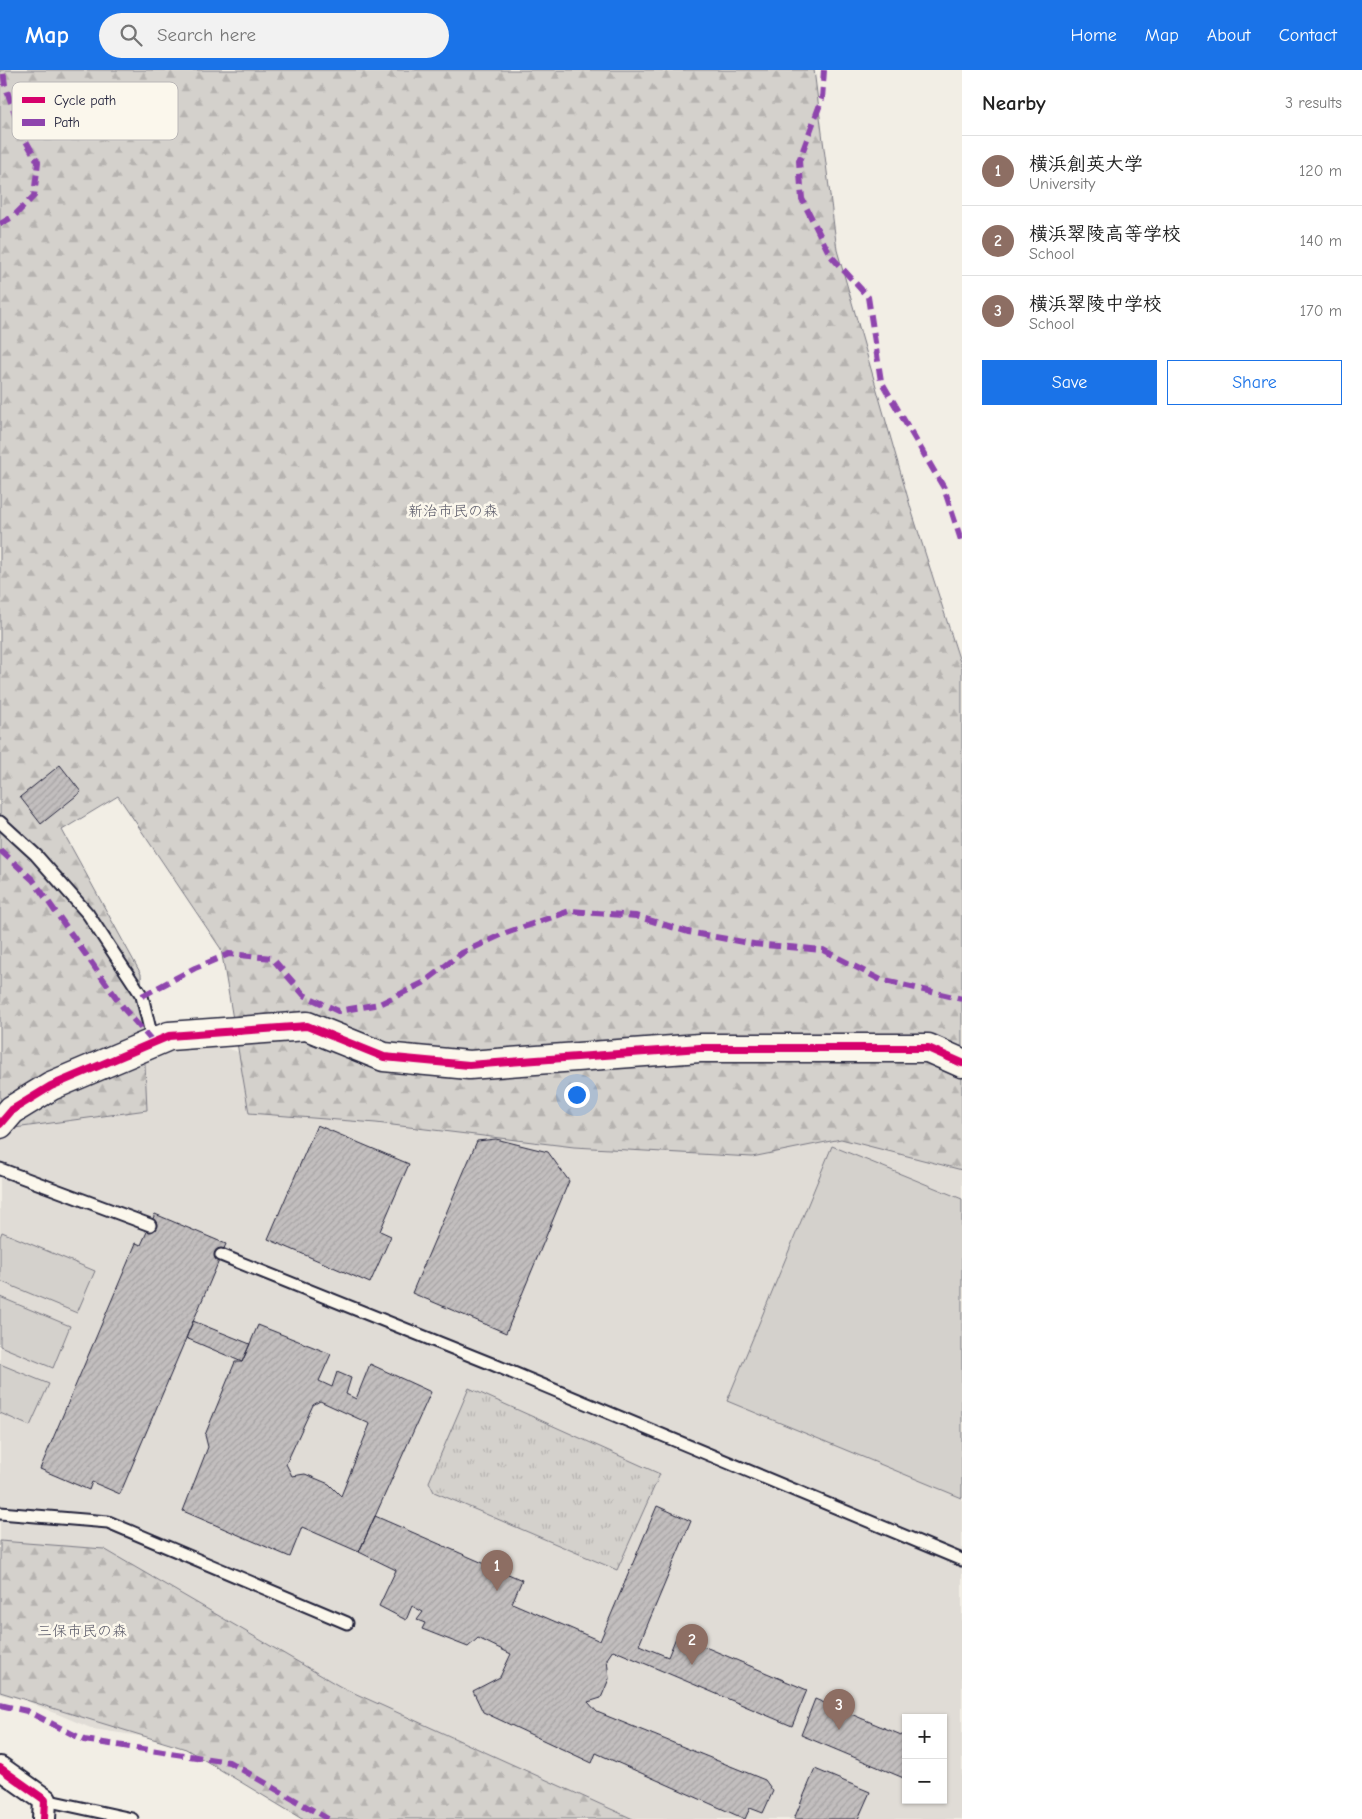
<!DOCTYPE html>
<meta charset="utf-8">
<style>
body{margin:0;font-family:"Comic Neue","Klee One",sans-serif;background:#f2f2f2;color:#222}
.controls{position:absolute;right:15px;bottom:15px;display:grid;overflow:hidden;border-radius:0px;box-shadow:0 1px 4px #0004}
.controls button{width:45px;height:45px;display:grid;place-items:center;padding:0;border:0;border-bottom:1px solid #e0e0e0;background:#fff;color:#222;font:25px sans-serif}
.you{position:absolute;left:576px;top:1024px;width:18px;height:18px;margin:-12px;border:4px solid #fff;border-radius:50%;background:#1a73e8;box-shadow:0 0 0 8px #1a73e833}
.badge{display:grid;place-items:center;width:32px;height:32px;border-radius:50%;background:#1a73e8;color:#fff;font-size:16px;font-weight:700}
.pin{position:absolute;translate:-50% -41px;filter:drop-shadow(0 1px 2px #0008)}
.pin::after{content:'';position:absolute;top:26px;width:18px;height:15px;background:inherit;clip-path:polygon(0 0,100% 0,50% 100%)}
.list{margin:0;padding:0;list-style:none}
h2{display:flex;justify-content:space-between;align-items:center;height:65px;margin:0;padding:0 20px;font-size:21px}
h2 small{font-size:16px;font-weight:400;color:#767676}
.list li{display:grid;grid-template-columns:32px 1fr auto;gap:15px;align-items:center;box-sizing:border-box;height:70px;padding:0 20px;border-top:1px solid #e0e0e0}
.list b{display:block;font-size:19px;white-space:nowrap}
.list p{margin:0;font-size:16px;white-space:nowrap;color:#767676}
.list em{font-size:16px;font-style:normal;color:#767676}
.actions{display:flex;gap:10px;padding:15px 20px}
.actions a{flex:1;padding:11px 0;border:1px solid #1a73e8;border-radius:0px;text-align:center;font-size:18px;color:#1a73e8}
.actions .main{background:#1a73e8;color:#fff}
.icon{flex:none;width:28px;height:28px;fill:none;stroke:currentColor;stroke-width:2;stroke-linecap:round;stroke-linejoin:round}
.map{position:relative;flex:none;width:962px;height:1749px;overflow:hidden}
header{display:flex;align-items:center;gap:30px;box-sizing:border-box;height:70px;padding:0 25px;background:#1a73e8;color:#fff}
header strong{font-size:24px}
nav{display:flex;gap:28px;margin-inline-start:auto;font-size:18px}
.search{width:350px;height:45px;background:#f2f2f2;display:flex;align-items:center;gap:12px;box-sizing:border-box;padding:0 18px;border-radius:28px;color:#767676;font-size:19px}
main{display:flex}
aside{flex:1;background:#fff}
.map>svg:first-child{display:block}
.built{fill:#e0dcd6;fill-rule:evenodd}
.forest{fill:url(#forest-firs);stroke:#7b7a84}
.park{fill:url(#park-tufts);stroke:#7b7a84}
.garden{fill:#d4d1cc;stroke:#7b7a84}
.building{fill:url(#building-hatch);stroke:#22223b;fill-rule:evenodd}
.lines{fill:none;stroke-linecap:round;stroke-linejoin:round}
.lane-casing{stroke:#22223b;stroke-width:15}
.street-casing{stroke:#22223b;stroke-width:26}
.secondary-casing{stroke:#22223b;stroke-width:31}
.lane{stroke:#fbf7ec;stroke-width:11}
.street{stroke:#fbf7ec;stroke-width:22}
.secondary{stroke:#fbf7ec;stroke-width:28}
.quiet{stroke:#8e44ad;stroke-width:6;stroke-dasharray:12 6;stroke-linecap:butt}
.cycleway-casing{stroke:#fbf7ec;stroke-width:11}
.cycleway{stroke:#d6006c;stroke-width:8}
.labels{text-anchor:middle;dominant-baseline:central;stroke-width:5;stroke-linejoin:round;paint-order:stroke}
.park-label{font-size:15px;fill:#575766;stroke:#fbf7ec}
.key{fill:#fbf7ec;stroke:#bab7b7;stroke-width:1}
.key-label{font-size:14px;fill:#22223b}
</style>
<header>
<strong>Map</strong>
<div class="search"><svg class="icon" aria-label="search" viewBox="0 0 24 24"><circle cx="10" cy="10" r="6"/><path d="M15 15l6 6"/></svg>Search here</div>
<nav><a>Home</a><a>Map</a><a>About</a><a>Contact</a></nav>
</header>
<main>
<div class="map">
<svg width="962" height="1749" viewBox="0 0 962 1749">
<defs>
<pattern id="forest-firs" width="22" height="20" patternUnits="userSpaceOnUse" patternTransform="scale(1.25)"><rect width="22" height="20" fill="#d4d1cc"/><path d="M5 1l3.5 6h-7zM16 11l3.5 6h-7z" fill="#b6b3b0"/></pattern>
<pattern id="park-tufts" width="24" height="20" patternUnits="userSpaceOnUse" patternTransform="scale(1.25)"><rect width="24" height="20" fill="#d4d1cc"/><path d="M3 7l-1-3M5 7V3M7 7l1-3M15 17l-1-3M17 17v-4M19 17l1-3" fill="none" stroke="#b6b3b0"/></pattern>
<pattern id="building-hatch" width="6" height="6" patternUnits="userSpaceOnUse" patternTransform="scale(1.25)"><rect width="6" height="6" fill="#c2bebe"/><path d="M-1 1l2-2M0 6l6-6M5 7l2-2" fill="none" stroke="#a6a3a4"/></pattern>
</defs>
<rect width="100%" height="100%" fill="#f2eee5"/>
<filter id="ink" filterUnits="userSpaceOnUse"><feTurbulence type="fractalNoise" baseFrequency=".02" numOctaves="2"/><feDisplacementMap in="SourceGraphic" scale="10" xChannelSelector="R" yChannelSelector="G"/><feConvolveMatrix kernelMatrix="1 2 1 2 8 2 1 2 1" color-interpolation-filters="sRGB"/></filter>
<g filter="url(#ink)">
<path class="built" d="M183,975l46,4 137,44 596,-11v737h-610l-131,-71 -128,-19 -71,-30 -22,-5v-561l105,-59zM906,1648h37v82h-37z"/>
<path class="forest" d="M0,0h814l23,180 74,259 51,159v502l-121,-31 -89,18 -178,-10 -198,-24 -127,-10 -28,-164 -103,-153 -56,34 79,144 6,136 -147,20z
M0,1471l104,8 237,138 292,132h-331l-116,-70 -186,-57z"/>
<path class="park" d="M469,1318l191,86 -43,96 -183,-78 -5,-10z"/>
<path class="garden" d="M832,1076l130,53v299l-235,-97z
M2,1162l93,39 -18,42 -77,-32v-44z
M0,1227l70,29 -17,42 -53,-22z
M0,1294l49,20 -19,42 -30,-13z"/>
<path class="building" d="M60,695l21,27 -40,32 -21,-27z
M317,1055l92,39 -29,67 11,5 -21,47 -102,-44z
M496,1069l52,13 21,29 -63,152 -94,-40 65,-152z
M155,1144l71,30 -106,250 -28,-12 -3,8 -49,-21 96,-226 5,2z
M193,1251l57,23 -8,18 -56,-24z
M258,1255l73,29 -12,27 13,6 5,-15 14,6 -5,16 10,5 14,-35 61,28 -72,160 -57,-25 -12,30 -107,-46 25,-64 -3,-12 30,-73h7zM320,1331l50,23 -29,72 -12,-12 -24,-10 -13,2 -6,-12 27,-59z
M657,1436l34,15 -52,124 29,12 9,-22 130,55 -15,36 -179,-76 -6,9 2,20 -8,19 -13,4 9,10 168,68 8,11 -10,22 -13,-5 -5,11 -149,-66 -4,10 -109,-51 -10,-21 27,-14 11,-23 -33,-16 -10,9 -46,-18 3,-6 -8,-3 6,-8 -11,-6 -6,14 -27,-14 17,-36 -37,-18 16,-36 147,64 -10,23 88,38z
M815,1629l91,38v42l-105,-44z
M815,1699l55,23 -12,27h-64z"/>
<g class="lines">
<defs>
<path id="lane" d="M0,752l36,33 52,59 54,82 11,46
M0,1099l150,56
M221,1185l271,109 470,196
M0,1443l108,9 239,101
M45,1730l87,19"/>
<path id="street" d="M0,1698l45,32 -1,19"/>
<path id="secondary" d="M0,1054l12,-14 39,-24 118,-50 138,-10 77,31 85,8 231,-17h228l34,15"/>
</defs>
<use href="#lane" class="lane-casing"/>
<use href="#street" class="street-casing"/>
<use href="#secondary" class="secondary-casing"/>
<use href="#lane" class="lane"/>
<use href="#street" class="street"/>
<use href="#secondary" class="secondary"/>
<path class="quiet" d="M824,0l-2,29 -23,62 3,38 28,56 38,42 13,84 63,107 18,55
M0,154l14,-8 20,-20 4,-34 -16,-28 -17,-49 -2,-15
M0,780l33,30 92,130 29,33
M142,926l53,-28 34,-14 43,4 32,37 34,16 42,-7 43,-21 39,-30 41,-19 67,-23 66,5 52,16 66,12 69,6 58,30 81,19
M0,1635l27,6 57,29 145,22 99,57"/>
<defs>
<path id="cycleway" d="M0,1054l12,-14 39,-24 118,-50 138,-10 77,31 85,8 231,-17h228l34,15
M0,1698l45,32 -1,19"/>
</defs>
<use href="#cycleway" class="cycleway-casing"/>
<use href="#cycleway" class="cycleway"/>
</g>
</g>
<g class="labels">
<g class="park-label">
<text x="453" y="441">新治市民の森</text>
<text x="82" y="1561">三保市民の森</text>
</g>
</g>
<rect x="12" y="12" width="166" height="58" rx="8" class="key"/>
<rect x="22" y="27" width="23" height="6" fill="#d6006c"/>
<rect x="22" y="49" width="23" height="7" fill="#8e44ad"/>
<g class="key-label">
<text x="54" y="35">Cycle path</text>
<text x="54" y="57">Path</text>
</g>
</svg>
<div class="controls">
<button>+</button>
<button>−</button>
</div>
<div class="you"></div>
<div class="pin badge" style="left:497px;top:1521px;background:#8d6e63">1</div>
<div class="pin badge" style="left:692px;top:1595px;background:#8d6e63">2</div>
<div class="pin badge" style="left:839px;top:1660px;background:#8d6e63">3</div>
</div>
<aside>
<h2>Nearby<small>3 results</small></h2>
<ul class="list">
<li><span class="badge" style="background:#8d6e63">1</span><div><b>横浜創英大学</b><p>University</p></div><em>120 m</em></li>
<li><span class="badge" style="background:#8d6e63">2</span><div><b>横浜翠陵高等学校</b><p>School</p></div><em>140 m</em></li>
<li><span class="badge" style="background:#8d6e63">3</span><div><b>横浜翠陵中学校</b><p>School</p></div><em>170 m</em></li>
</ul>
<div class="actions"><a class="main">Save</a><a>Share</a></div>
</aside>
</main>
